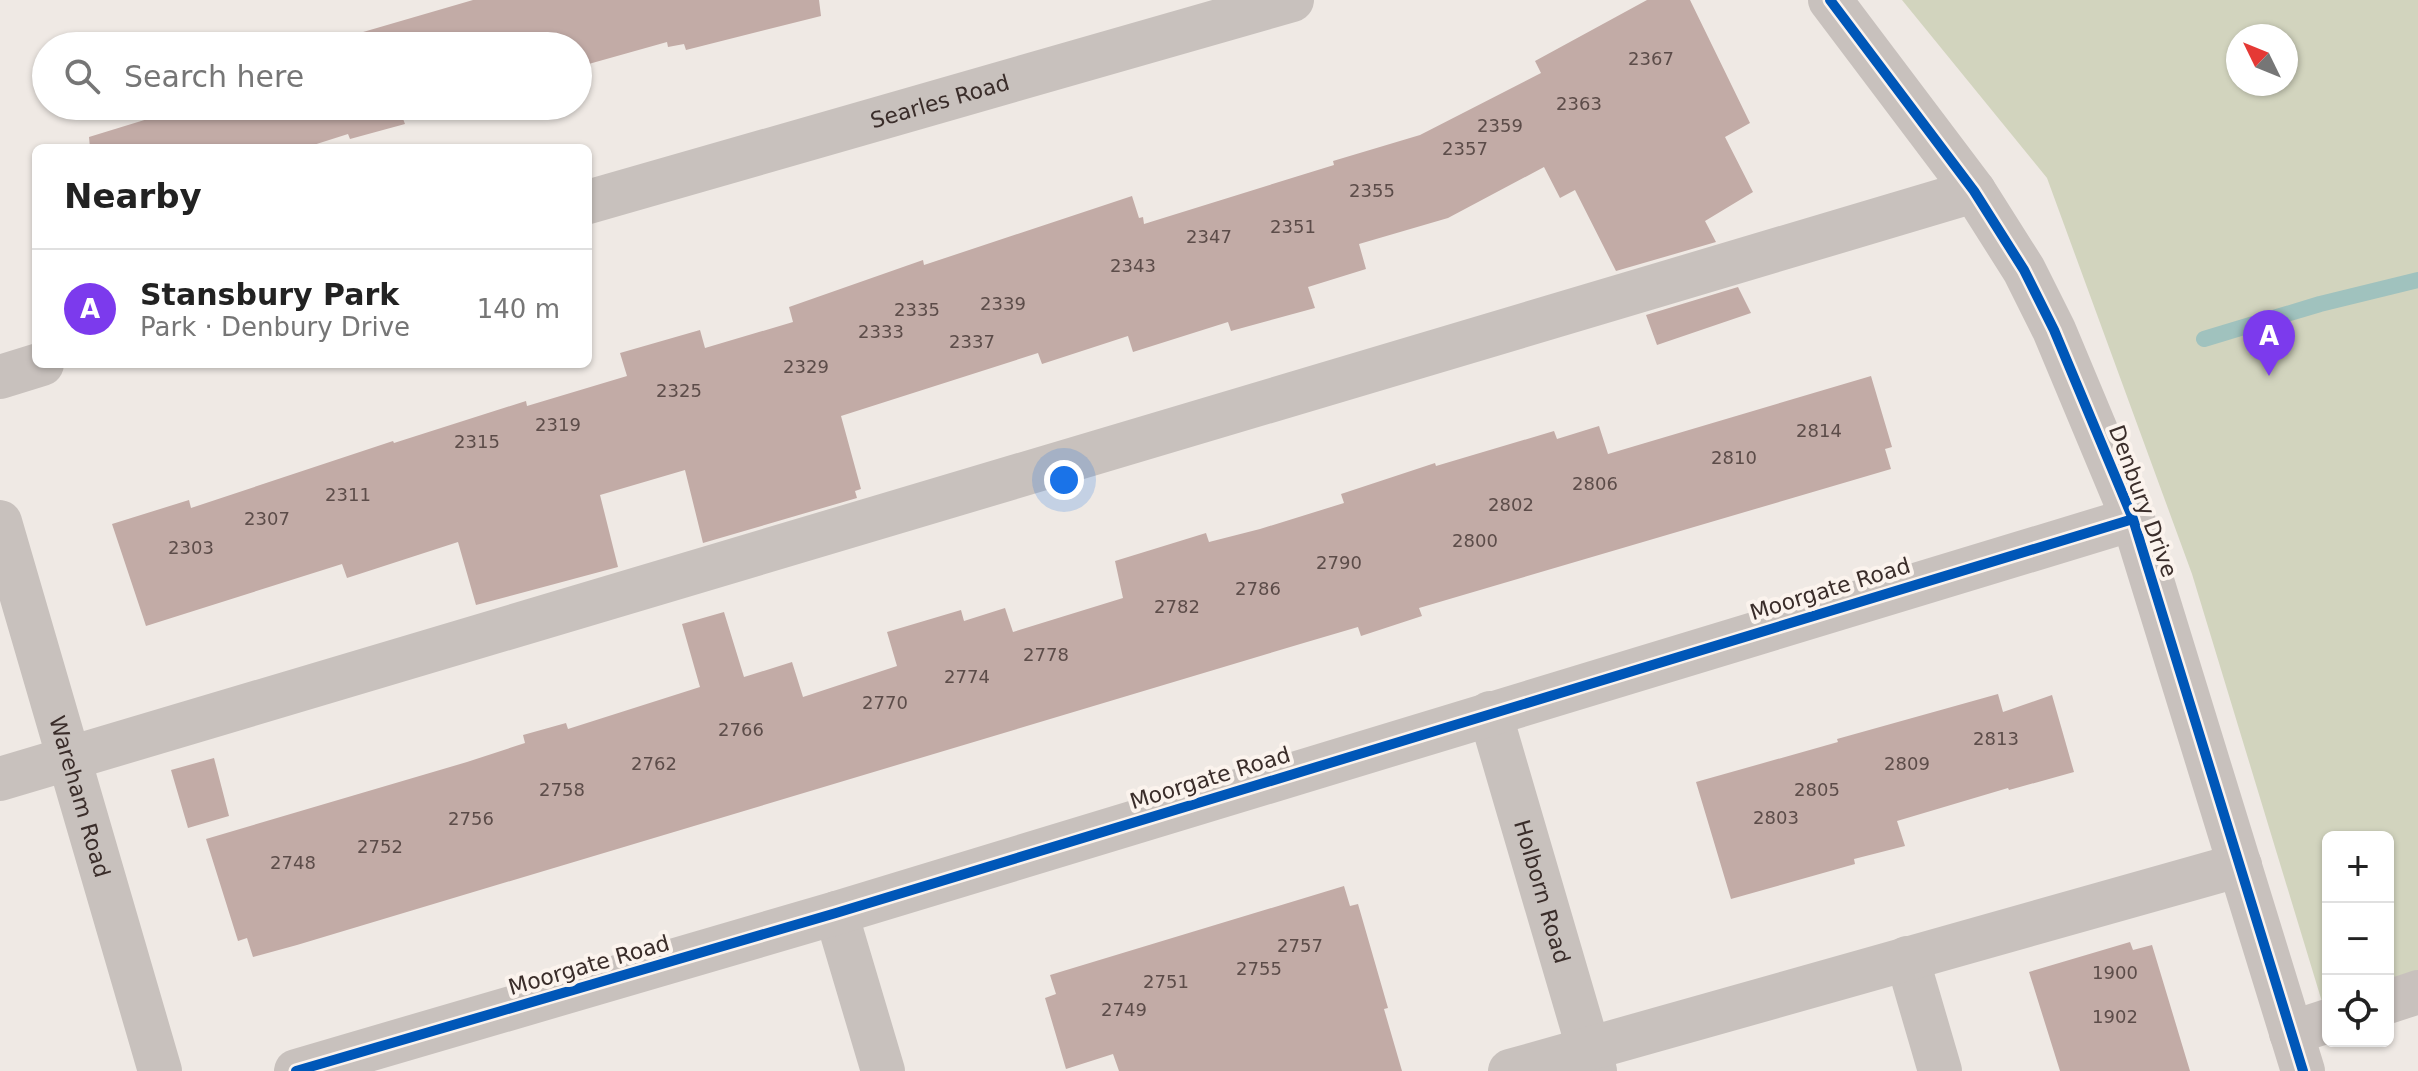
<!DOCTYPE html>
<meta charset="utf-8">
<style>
body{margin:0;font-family:"DejaVu Sans",sans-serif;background:#f6f6f6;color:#222}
.controls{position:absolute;right:24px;bottom:24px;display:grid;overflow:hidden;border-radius:12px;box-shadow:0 2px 6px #0004}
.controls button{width:72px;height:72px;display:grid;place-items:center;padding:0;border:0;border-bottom:2px solid #e0e0e0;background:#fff;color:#222;font:40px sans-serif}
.compass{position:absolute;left:2226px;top:24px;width:72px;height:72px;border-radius:50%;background:#fff;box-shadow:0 2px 6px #0004;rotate:313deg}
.you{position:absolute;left:1064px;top:480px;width:28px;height:28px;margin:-20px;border:6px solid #fff;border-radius:50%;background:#1a73e8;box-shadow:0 0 0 12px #1a73e833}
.badge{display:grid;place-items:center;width:52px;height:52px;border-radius:50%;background:#7c3aed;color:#fff;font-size:26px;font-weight:700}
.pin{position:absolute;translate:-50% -66px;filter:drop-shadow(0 2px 4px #0008)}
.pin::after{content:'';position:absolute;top:42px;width:28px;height:24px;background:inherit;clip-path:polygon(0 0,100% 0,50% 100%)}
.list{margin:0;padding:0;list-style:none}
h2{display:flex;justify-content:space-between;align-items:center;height:104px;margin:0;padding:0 32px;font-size:34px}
h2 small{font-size:26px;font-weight:400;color:#767676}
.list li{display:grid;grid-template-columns:52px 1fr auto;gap:24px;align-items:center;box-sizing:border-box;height:120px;padding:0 32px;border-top:2px solid #e0e0e0}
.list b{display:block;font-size:30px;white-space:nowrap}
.list p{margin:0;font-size:26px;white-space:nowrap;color:#767676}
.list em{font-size:26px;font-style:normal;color:#767676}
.icon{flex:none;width:44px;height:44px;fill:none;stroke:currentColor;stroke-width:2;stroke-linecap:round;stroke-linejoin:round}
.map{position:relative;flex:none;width:2418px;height:1071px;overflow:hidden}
.search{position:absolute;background:#fff;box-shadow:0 2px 6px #0004;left:32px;top:32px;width:560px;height:88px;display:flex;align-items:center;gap:20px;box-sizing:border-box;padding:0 28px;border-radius:44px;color:#767676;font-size:30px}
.panel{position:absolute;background:#fff;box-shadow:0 2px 6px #0004;left:32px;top:144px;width:560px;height:224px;border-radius:12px}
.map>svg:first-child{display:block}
.green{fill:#d2d4be;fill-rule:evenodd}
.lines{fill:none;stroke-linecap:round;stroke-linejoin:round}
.stream{stroke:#a0c2be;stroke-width:16}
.building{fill:#c2aba6}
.minor{stroke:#c8c1bd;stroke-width:44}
.cycleway-casing{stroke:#fbf3ed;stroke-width:15}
.cycleway{stroke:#0057b8;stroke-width:10}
.labels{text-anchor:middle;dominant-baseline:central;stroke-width:8;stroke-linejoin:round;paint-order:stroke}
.number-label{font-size:18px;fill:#5c4c49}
.street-label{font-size:22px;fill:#3a2d2a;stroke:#fbf3ed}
</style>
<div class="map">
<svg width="2418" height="1071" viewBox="0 0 2418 1071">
<rect width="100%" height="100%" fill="#efe9e4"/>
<path class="green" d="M1902,0h516v976l-30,12v-151h-60v177l-2,1 -134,-441 -145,-396zM2238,36h48v48h-48z"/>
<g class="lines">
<path class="stream" d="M2204,339l116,-35 98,-24"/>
</g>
<path class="building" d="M473,0h346l2,16 -135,34 -2,-6 -16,3 -1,-5 -89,25v-21h-263z
M1647,0h43l60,123 -25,14 28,55 -48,29 11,21 -100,29 -41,-81 -15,8 -16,-31 -96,51 -89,26 7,25 -58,18 7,21 -84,23 -3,-9 -95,30 -5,-16 -86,28 -4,-11 -197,63 20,73 -6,2 2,7 -154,45 -18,-73 -85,25 18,72 -142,38 -18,-63 -111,36 -5,-14 -196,62 -34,-102 77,-24 2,8 202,-67 1,2 132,-42 1,5 100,-30 -7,-23 80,-23 5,18 88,-26 -4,-15 134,-47 1,5 208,-69 7,22 4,-1 1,7 190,-59 -1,-4 87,-26 121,-62 -6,-12z
M190,106h248l-36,10 3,8 -55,15 -2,-5 -44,14h-214l-1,-11z
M1738,287l13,26 -94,32 -11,-30z
M1871,376l21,71 -7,2 6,20 -472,139 3,8 -61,20 -3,-9 -51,15 -1010,303 -44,12 -6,-19 -9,3 -32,-102 261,-77 58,-19 -2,-8 43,-12 2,6 132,-42 -18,-63 42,-12 20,65 48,-15 11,35 94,-31 -10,-34 74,-22 3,11 41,-13 8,24 110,-34 -8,-37 91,-28 3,9 51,-13 84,-26 -3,-9 94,-31 1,3 118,-35 3,8 42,-13 9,28z
M1998,694l5,18 49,-17 22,77 -65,18 -1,-2 -111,33 8,25 -51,13 1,5 -124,35 -35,-117 142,-40 -1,-3z
M214,758l15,58 -41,12 -17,-58z
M1344,886l6,20 8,-2 30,104 -4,1 18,62h-283l-6,-17 -47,15 -21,-71 11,-4 -6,-19z
M2130,942l3,8 19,-5 38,126h-130l-31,-99z"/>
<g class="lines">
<g class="minor">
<path d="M1830,0l144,191 50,79 30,60 79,189 170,552"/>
<path id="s1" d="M588,202l704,-202"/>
<path d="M0,377l42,-13"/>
<path id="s2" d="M0,522l160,549"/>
<path id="s3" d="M1490,713l105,358"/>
<path d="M0,779l1974,-588"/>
<path d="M836,913l47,158"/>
<path d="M1907,958l33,113"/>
<path d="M2388,1002l30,-10"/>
<path d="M2291,1033l37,-12"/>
<path d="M296,1071l540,-158 1297,-394"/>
<path d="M1510,1071l730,-206"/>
</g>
<defs>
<path id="cycleway" d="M1830,0l144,191 50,79 30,60 79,189 170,552
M296,1071l540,-158 1297,-394"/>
</defs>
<use href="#cycleway" class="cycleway-casing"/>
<use href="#cycleway" class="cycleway"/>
</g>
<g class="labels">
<g class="number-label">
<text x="1651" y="58">2367</text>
<text x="1579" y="103">2363</text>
<text x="1500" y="125">2359</text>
<text x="1465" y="148">2357</text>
<text x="1372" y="190">2355</text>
<text x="1293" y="226">2351</text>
<text x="1209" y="236">2347</text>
<text x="1133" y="265">2343</text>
<text x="1003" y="303">2339</text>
<text x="917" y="309">2335</text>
<text x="881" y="331">2333</text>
<text x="972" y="341">2337</text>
<text x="806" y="366">2329</text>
<text x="679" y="390">2325</text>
<text x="558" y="424">2319</text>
<text x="1819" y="430">2814</text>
<text x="477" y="441">2315</text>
<text x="1734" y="457">2810</text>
<text x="1595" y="483">2806</text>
<text x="348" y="494">2311</text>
<text x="1511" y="504">2802</text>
<text x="267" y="518">2307</text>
<text x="1475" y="540">2800</text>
<text x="191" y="547">2303</text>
<text x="1339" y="562">2790</text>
<text x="1258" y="588">2786</text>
<text x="1177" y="606">2782</text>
<text x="1046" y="654">2778</text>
<text x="967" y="676">2774</text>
<text x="885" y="702">2770</text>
<text x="741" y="729">2766</text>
<text x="1996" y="738">2813</text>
<text x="654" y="763">2762</text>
<text x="1907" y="763">2809</text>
<text x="562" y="789">2758</text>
<text x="1817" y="789">2805</text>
<text x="1776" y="817">2803</text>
<text x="471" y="818">2756</text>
<text x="380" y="846">2752</text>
<text x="293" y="862">2748</text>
<text x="1300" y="945">2757</text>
<text x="1259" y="968">2755</text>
<text x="2115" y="972">1900</text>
<text x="1166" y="981">2751</text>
<text x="1124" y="1009">2749</text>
<text x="2115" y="1016">1902</text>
</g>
<g class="street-label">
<text stroke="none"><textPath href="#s1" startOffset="366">Searles Road</textPath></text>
<text transform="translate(2143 501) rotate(70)">Denbury Drive</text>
<text transform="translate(1830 589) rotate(-17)">Moorgate Road</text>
<text transform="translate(1210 778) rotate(-17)">Moorgate Road</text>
<text stroke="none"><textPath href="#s2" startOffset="286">Wareham Road</textPath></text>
<text stroke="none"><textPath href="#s3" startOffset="186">Holborn Road</textPath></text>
<text transform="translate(589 965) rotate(-16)">Moorgate Road</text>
</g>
</g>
</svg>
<div class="controls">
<button>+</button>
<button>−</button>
<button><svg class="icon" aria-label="locate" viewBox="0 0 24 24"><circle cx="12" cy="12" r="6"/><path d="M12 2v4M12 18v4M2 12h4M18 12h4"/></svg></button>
</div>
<svg class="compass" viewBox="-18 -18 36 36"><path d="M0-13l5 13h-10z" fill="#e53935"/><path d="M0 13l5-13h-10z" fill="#767676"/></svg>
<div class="you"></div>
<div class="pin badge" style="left:2269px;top:376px">A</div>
<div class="search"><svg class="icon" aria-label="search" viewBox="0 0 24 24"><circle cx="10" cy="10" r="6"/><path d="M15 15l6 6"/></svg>Search here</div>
<section class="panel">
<h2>Nearby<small></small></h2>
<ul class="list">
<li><span class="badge">A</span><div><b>Stansbury Park</b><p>Park · Denbury Drive</p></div><em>140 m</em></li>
</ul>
</section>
</div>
